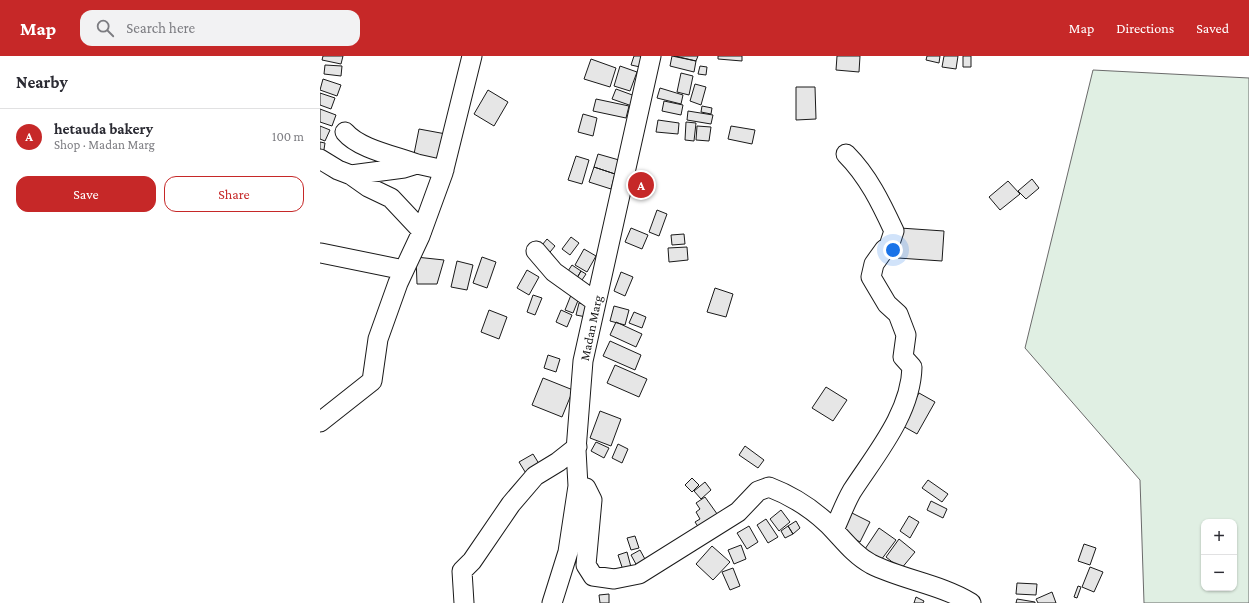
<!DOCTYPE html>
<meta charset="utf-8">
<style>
body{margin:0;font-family:"Crimson Pro",serif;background:#f2f2f3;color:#2b2b33}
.controls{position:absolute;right:12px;bottom:12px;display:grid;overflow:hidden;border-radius:8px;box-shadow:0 1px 3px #0004}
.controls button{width:36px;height:36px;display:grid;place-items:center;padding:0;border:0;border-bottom:1px solid #e1e1e2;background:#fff;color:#2b2b33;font:20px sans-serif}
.you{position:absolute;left:573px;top:194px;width:14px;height:14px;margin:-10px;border:3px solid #fff;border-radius:50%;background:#1a73e8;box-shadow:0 0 0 6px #1a73e833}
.badge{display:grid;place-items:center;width:26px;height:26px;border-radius:50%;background:#c62828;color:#fff;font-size:13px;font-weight:700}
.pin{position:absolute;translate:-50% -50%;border:2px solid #fff;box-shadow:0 1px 4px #0006}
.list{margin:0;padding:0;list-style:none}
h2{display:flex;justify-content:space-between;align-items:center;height:52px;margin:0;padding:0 16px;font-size:17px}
h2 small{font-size:13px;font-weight:400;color:#7c7c81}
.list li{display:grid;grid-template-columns:26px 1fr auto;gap:12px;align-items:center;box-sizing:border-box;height:56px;padding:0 16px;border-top:1px solid #e1e1e2}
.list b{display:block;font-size:15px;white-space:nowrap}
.list p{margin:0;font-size:13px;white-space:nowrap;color:#7c7c81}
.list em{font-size:13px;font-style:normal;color:#7c7c81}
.actions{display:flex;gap:8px;padding:12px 16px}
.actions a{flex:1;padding:9px 0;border:1px solid #c62828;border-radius:12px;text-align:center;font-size:14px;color:#c62828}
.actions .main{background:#c62828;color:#fff}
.icon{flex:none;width:22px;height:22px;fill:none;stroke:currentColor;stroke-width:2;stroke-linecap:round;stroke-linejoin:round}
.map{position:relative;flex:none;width:929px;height:547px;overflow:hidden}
header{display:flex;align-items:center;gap:24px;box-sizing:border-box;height:56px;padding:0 20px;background:#c62828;color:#fff}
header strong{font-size:19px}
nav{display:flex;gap:22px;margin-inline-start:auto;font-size:14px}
.search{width:280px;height:36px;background:#f2f2f3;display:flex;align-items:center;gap:10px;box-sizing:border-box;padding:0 14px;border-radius:12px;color:#7c7c81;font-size:15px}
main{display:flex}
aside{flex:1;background:#fff}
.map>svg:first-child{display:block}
.green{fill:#e0efe3;stroke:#6a6a6a;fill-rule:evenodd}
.building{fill:#e6e6e6;stroke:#1a1a1a}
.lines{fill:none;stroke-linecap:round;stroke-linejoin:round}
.minor-casing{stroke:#1a1a1a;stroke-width:21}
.minor{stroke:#fff;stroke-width:19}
.labels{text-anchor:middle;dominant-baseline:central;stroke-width:3;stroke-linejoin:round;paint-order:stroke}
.street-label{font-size:13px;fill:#1a1a1a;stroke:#fff}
</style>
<header>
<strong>Map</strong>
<div class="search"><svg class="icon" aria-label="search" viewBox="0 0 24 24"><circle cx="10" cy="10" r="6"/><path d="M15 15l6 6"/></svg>Search here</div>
<nav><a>Map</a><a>Directions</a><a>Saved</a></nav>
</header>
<main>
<aside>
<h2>Nearby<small></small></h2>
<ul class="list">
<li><span class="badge">A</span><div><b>hetauda bakery</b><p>Shop · Madan Marg</p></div><em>100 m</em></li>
</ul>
<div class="actions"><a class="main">Save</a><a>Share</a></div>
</aside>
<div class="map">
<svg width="929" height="547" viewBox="0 0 929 547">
<rect width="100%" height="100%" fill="#fff"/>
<path class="green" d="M773,14l156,8v525h-105l-4,-123 -115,-132zM884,466h30v66h-30z"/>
<path class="building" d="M3,0h20l-2,8 -19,-4z
M314,0h10l-4,11 -9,-2z
M352,0l24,5 -2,11 -24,-6z
M355,0h23l-2,5z
M398,0h24v5l-24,-2z
M517,0h23l-1,16 -23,-2z
M607,0h13l-1,7 -13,-3z
M624,0h14l-2,13 -14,-2z
M643,0h8v11h-8z
M271,3l25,9 -6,19 -26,-8z
M5,9l17,1 -1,10 -17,-2z
M300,10l17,6 -7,19 -16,-5z
M380,10l7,1 -1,8 -8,-1z
M361,17l12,3 -4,19 -12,-3z
M3,23l18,6 -4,11 -17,-6z
M375,28l11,3 -5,18 -11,-4z
M476,31h19l1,32 -20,1z
M340,32l23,7 -2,9 -24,-6z
M296,33l19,7 -3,10 -20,-7z
M168,34l20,12 -14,24 -20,-12z
M0,37l15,5 -4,11 -11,-4z
M276,43l33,7 -3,12 -33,-7z
M344,45l19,4 -2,10 -19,-4z
M382,50l10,2 -1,6 -10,-2z
M0,53l16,6 -4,11 -12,-4z
M368,55l25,4 -2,9 -24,-4z
M263,58l14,4 -4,18 -15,-4z
M338,64l21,3 -1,11 -22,-2z
M366,66l10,1 -2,18 -9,-1z
M0,70l10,4 -5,11 -5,-2z
M377,70l14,1 -2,14 -13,-1z
M411,70l24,4 -3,14 -24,-5z
M99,73l27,5 -7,30 -26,-5z
M0,86l5,1 -2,13 -3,-1z
M278,98l21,6 -4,14 -21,-7z
M256,100l13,4 -7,24 -14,-4z
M274,111l21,7 -4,15 -22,-7z
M315,120l17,6 -4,12 -17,-5z
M712,123l7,9 -13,11 -8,-8z
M688,125l12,13 -20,16 -11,-13z
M337,154l10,4 -8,22 -10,-4z
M311,172l17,7 -6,14 -17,-7z
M580,172l44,3 -2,30 -44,-3z
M364,178l1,10 -13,1 -1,-10z
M251,181l8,6 -9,12 -8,-6z
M227,183l8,7 -9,11 -8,-7z
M367,191l1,13 -19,2 -1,-14z
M264,193l12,7 -9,16 -12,-7z
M96,201l28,3 -7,24h-20z
M162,201l14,5 -9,26 -14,-5z
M137,205l16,4 -6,25 -16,-3z
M252,209l9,6 -7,12 -10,-6z
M207,214l12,7 -10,18 -12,-7z
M261,215l5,3 -8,12 -4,-3z
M301,216l12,5 -8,19 -11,-5z
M395,232l18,6 -7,23 -19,-5z
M213,239l9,3 -7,17 -8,-3z
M251,239l8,3 -6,15 -8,-3z
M259,247l9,2 -2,12 -10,-2z
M294,250l15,4 -4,15 -15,-4z
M169,254l18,7 -8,22 -18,-7z
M241,254l11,5 -5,12 -11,-5z
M314,256l12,5 -4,11 -13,-5z
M296,266l26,12 -6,13 -26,-12z
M290,285l31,14 -6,15 -32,-14z
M228,299l12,4 -4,13 -12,-4z
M295,309l32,14 -8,18 -32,-14z
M223,322l30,12 -11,27 -30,-12z
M506,331l21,13 -14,21 -21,-13z
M599,337l16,9 -18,32 -16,-9z
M280,355l21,8 -10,27 -21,-8z
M276,386l13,6 -5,10 -13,-7z
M298,388l10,5 -6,14 -10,-5z
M425,390l19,14 -6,8 -19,-13z
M213,398l8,13 -14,8 -8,-13z
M372,422l7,7 -7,7 -7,-7z
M608,424l20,14 -6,8 -20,-14z
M385,426l6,8 -10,9 -7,-8z
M385,441l15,21 -19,13 -6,-9 5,-3 -4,-7 4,-3 -4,-6z
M611,445l16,8 -4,9 -16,-8z
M461,454l9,12 -11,9 -9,-12z
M532,457l18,9 -10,20 -18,-10z
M589,460l10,6 -9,16 -10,-7z
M446,463l12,18 -10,6 -11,-18z
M476,465l4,7 -7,6 -5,-8z
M429,470l9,16 -11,7 -10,-16z
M468,470l5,8 -8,4 -4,-7z
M559,472l17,12 -15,20 -16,-11z
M315,480l4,12 -8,2 -4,-12z
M579,483l16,13 -14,17 -15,-12z
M764,488l12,4 -6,17 -12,-4z
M421,489l5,14 -12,5 -6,-14z
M392,490l18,16 -17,18 -17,-16z
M320,494l6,11 -9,5 -6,-11z
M307,496l4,15 -8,3 -5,-15z
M770,511l13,5 -9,20 -12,-5z
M413,512l7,18 -10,4 -8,-18z
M697,527l20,1 -1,11 -20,-1z
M758,530l3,1 -4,11 -3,-1z
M732,536l4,11h-18l-2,-4z
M289,538v9h-9l-1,-8z
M596,541l8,4 -1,2h-9z
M697,543l18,3v1h-19z"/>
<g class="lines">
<defs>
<path id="minor" d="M25,76c14,17 51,24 72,32
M0,103l18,11 13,5 53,-7 13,-4 27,6
M31,119l17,12 23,11 31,33
M216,195l18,21 42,30
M1,197l83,17
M0,366l52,-41 6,-42 20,-56 22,-47 23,-63 29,-117
M258,430l8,2 6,12 -6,65 7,11 21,3 25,-5 99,-62 20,-21 11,-4c21,8 43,22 59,37 14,14 26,31 43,40 32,16 69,20 100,39
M514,474c6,-13 11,-27 18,-39 24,-37 59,-78 60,-124l-9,-10 3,-22 -8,-21 -11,-10 -16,-27 3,-13 10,-14 5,-4 5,-15c-13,-28 -26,-55 -48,-77
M144,547l-2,-32 10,-10 39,-57 24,-28 23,-14 19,-15
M232,547l16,-51 10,-66 -2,-36 7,-89 68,-305"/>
</defs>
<use href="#minor" class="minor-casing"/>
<use href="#minor" class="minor"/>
</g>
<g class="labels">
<g class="street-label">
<text transform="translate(271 272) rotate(-78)">Madan Marg</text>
</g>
</g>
</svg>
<div class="controls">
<button>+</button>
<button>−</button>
</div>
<div class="you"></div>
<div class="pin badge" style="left:321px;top:129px">A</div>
</div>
</main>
